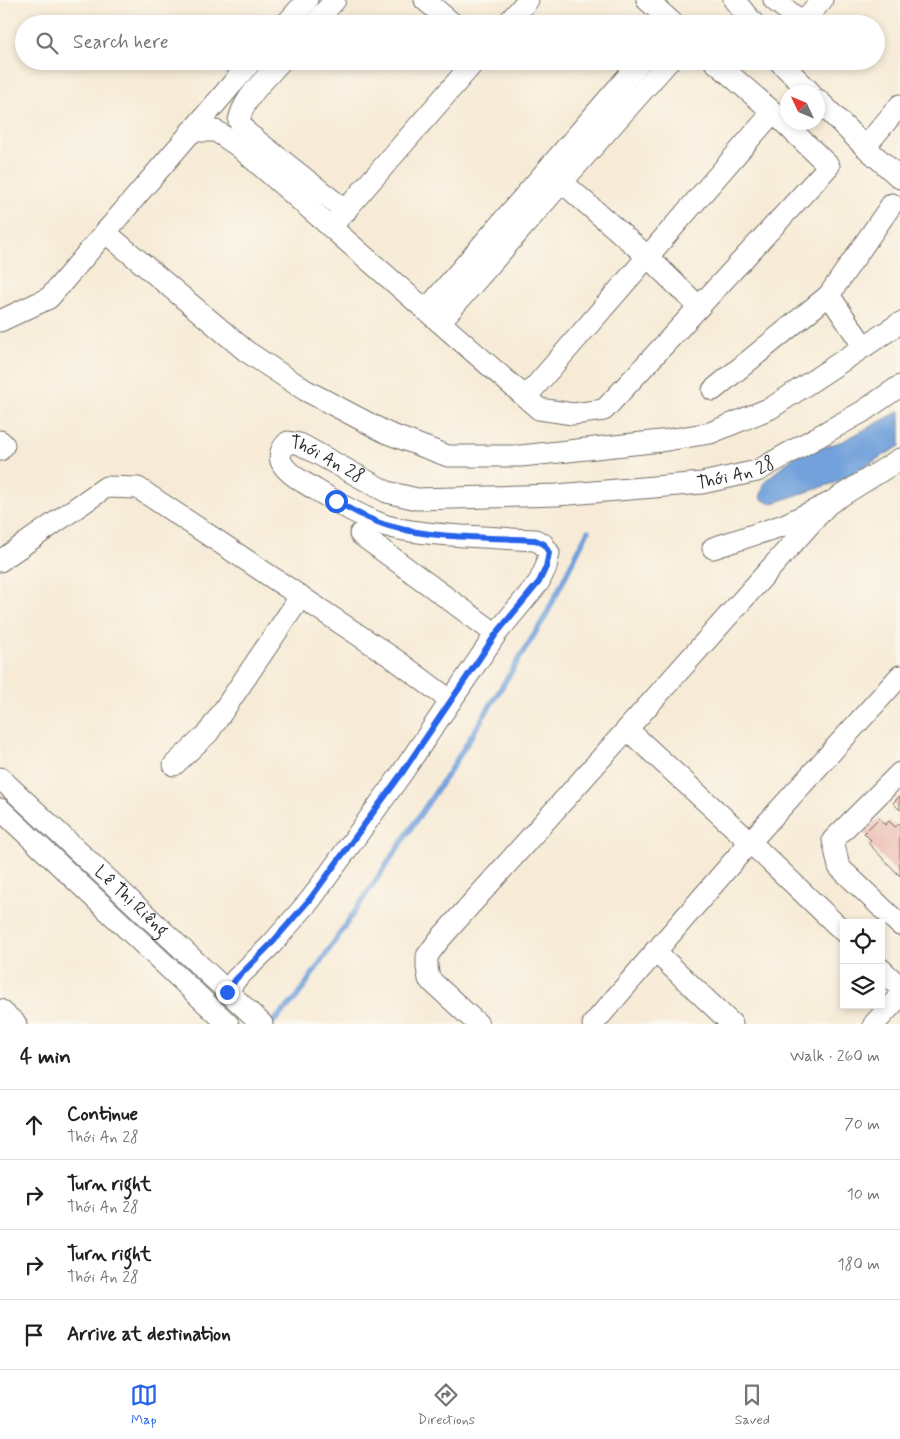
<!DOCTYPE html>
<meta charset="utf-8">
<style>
body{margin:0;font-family:Mynerve,sans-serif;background:#f6f6f6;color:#202124}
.controls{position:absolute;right:15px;bottom:15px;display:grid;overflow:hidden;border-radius:0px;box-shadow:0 2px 8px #0003}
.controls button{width:45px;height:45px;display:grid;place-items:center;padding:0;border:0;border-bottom:1px solid #e0e0e0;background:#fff;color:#202124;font:25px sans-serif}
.compass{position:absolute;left:780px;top:85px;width:45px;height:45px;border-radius:50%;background:#fff;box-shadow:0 2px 8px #0003;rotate:314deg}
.stop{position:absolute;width:15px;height:15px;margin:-11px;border:4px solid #2563eb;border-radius:50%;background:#fff}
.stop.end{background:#2563eb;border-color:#fff;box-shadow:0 1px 5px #0008}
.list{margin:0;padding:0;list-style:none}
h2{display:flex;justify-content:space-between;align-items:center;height:65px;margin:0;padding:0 20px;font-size:21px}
h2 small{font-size:16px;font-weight:400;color:#757577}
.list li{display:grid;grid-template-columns:32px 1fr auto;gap:15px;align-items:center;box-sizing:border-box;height:70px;padding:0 20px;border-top:1px solid #e0e0e0}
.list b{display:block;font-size:19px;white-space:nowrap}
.list p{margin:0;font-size:16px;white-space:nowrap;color:#757577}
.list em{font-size:16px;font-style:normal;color:#757577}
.icon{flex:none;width:28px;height:28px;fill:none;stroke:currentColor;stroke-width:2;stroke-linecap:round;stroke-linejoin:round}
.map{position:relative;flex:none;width:900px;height:1024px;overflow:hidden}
.search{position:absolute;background:#fff;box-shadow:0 2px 8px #0003;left:15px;right:15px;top:15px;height:55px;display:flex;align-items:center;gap:12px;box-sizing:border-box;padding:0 18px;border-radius:28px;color:#757577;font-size:19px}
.sheet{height:345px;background:#fff}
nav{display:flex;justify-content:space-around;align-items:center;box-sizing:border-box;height:70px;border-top:1px solid #e0e0e0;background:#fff;font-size:14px;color:#757577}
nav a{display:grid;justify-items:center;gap:2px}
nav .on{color:#2563eb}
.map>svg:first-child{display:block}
.water{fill:#72a1db;stroke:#4e6683}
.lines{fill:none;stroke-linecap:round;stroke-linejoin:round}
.stream{stroke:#72a1db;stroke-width:5.5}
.building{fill:#e7aaa1}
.minor-casing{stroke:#726e67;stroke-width:23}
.minor{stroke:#fff;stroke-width:21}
.route{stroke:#2563eb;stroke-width:6}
.labels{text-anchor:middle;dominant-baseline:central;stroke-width:4;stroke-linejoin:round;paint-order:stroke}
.street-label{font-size:18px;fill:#2b2b2b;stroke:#fbf7ec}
</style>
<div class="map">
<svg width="900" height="1024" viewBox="0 0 900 1024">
<rect width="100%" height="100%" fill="#fbf7ec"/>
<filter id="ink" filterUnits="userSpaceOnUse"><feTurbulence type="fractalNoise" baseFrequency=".02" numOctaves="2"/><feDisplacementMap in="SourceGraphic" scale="10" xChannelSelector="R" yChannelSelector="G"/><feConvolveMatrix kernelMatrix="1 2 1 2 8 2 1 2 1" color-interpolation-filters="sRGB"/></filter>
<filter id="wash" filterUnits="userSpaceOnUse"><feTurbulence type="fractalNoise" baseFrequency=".0096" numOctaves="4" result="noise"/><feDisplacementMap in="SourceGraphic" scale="20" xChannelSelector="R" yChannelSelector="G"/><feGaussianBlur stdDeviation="1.12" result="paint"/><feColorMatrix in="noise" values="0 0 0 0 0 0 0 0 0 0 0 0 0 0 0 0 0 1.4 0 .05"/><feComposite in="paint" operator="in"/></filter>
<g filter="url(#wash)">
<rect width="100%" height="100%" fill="#f7ebd7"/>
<path class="water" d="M900,411v35l-63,36 -67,22 -10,-6 5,-17 29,-24 49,-16z"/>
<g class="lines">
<path class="stream" d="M271,1024l26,-27 154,-228 94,-152 43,-86"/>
</g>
<g id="blocks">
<path class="building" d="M900,796v14l-7,-7z
M879,818l6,7 4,-4 6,6 5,-4v53l-32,-33 3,-3 -7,-7z"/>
</g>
</g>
<g filter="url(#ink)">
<use href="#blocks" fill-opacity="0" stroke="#726e67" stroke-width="1"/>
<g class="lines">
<defs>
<g id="minor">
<path d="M425,0l28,24"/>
<path d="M647,0l27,24"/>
<path d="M734,0l20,24"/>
<path d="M774,0l28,22"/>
<path d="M286,24l21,-24"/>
<path d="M314,24l21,-24"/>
<path d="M507,24l21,-24"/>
<path d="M801,24l21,-24"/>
<path d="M281,61c-15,18 -38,37 -42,60l7,11 100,79"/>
<path d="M779,61l31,31"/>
<path d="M818,100l47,47 35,31"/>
<path d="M191,131h25l22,15 301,263 34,5 31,-4 225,-244 -56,-54 -59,-51"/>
<path d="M865,147l35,-42"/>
<path d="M562,182l86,75 51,50"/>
<path d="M331,227l144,-166"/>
<path d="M105,232l141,119 59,39 82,43 61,23h73l140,-15 49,-8 61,-25 129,-85"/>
<path d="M426,310l215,-249"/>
<path d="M0,321l49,-23 203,-237"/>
<path d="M440,322l122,-140 107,-121"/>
<path d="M864,347l-35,-52 63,-91"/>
<path d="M713,390l116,-95"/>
<path d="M526,397l247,-285"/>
<path d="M0,441l4,4 -4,5"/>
<path d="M360,534l136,100"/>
<path d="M713,548l71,-23 44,-21 72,-45"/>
<path d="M0,561l106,-74 32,1 258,172 55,41"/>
<path d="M628,730l122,112 94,90"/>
<path d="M174,765l34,-32 93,-137"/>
<path d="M900,773l-67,67 6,27 61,58"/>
<path id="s1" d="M0,778l262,246"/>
<path d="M0,809l228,215"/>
<path d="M655,951l77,73"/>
<path d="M881,969l19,18"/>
<path id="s2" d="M227,992l9,-13 35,-34 40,-46 91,-126 94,-139 43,-52 7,-15 3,-14 -6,-9 -8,-4c-24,-1 -48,-3 -72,-4 -25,-2 -52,-3 -76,-10 -30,-10 -57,-28 -84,-44 -16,-10 -33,-23 -15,-40l12,2 87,48 30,7 140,-4 145,-12 55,-12 105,-59 38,-26"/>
<path d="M0,1010l16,14"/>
<path d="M478,1024l-49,-45 -2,-12v-11l12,-16 389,-436"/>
<path d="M593,1024l157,-182 150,-166"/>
<path d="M874,1024l26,-28"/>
</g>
</defs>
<use href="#minor" class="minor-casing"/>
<use href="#minor" class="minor"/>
</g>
</g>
<g class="lines" filter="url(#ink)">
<path class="route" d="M227,992l9,-13 35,-35 39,-45 92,-126 94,-139 43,-52 7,-15 3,-14 -5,-9 -9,-4c-48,-3 -100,-1 -146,-14 -18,-5 -36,-15 -53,-25"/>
</g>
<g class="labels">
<g class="street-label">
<text stroke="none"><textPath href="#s2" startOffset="906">Thới An 28</textPath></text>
<text stroke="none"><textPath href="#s2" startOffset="1326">Thới An 28</textPath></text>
<text stroke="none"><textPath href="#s1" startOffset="180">Lê Thị Riêng</textPath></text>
</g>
</g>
</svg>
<div class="controls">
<button><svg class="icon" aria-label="locate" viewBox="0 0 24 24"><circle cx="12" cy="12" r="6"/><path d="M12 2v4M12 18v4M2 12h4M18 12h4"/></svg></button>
<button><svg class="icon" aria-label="layers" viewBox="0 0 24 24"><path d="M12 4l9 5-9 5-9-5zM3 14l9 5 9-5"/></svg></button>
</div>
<svg class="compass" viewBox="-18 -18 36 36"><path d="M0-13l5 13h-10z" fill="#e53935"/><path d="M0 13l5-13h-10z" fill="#757577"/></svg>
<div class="stop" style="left:336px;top:501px"></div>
<div class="stop end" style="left:227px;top:992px"></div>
<div class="search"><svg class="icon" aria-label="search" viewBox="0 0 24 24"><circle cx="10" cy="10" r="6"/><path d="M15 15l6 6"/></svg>Search here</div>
</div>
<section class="sheet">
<h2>4 min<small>Walk · 260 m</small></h2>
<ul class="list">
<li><svg class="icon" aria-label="ahead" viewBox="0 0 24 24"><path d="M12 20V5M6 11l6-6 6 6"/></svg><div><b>Continue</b><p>Thới An 28</p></div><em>70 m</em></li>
<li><svg class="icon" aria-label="right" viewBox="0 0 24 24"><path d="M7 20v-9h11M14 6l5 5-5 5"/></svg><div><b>Turn right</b><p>Thới An 28</p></div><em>10 m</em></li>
<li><svg class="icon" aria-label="right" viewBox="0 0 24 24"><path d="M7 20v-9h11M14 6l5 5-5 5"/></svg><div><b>Turn right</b><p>Thới An 28</p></div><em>180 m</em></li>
<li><svg class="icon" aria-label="arrive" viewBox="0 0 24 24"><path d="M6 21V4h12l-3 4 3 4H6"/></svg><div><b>Arrive at destination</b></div></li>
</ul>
</section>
<nav>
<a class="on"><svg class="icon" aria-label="map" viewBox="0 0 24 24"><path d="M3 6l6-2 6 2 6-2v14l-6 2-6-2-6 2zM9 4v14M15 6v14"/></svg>Map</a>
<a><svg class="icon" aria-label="directions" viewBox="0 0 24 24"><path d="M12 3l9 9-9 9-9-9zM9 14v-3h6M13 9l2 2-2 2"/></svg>Directions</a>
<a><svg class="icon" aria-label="saved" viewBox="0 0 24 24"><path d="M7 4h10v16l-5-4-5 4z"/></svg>Saved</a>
</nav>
